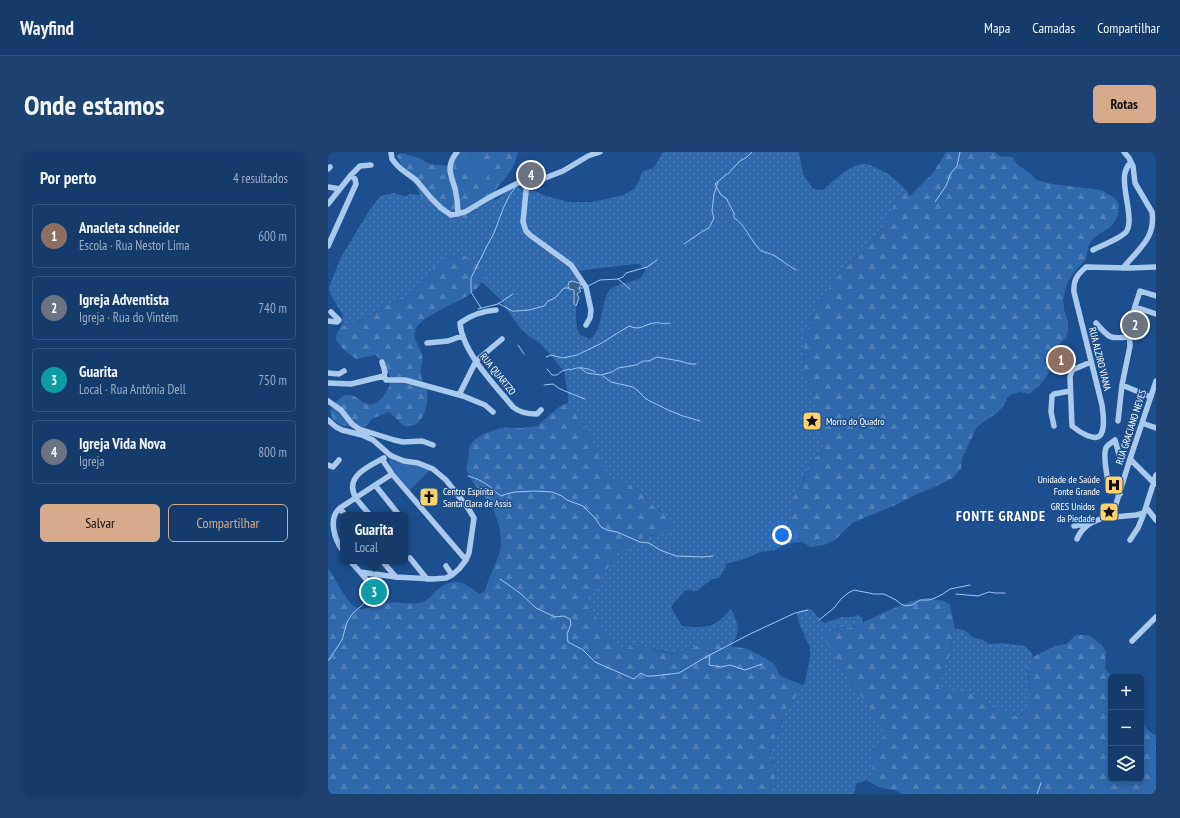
<!DOCTYPE html>
<html lang="pt">
<meta charset="utf-8">
<style>
body{margin:0;font-family:"PT Sans Narrow",sans-serif;background:#1d4271;color:#f1f3f6}
.controls{position:absolute;right:12px;bottom:12px;display:grid;overflow:hidden;border-radius:6px;box-shadow:0 2px 6px #0003}
.controls button{width:36px;height:36px;display:grid;place-items:center;padding:0;border:0;border-bottom:1px solid #33557e;background:#143b6b;color:#f1f3f6;font:20px sans-serif}
.you{position:absolute;left:454px;top:383px;width:14px;height:14px;margin:-10px;border:3px solid #fff;border-radius:50%;background:#1a73e8;box-shadow:0 0 0 6px #1a73e833}
.badge{display:grid;place-items:center;width:26px;height:26px;border-radius:50%;background:#d6ab8b;color:#fff;font-size:13px;font-weight:700}
.pin{position:absolute;translate:-50% -50%;border:2px solid #fff;box-shadow:0 1px 4px #0006}
.popup{position:absolute;left:12px;top:360px;width:68px;height:52px;box-sizing:border-box;display:grid;place-content:center;border-radius:6px;background:#143b6b;filter:drop-shadow(0 1px 3px #0005);font-size:13px;white-space:nowrap;color:#9dadc1}
.popup b{font-size:15px;color:#f1f3f6}
.popup::after{content:'';position:absolute;left:50%;top:100%;margin-left:-8px;border:8px solid transparent;border-top-color:#143b6b}
.list{margin:0;padding:0;list-style:none}
h2{display:flex;justify-content:space-between;align-items:center;height:52px;margin:0;padding:0 16px;font-size:17px}
h2 small{font-size:13px;font-weight:400;color:#9dadc1}
.list li{display:grid;grid-template-columns:26px 1fr auto;gap:12px;align-items:center;box-sizing:border-box;height:64px;margin:0 8px 8px;padding:0 8px;border:1px solid #33557e;border-radius:6px}
.list b{display:block;font-size:15px;white-space:nowrap}
.list p{margin:0;font-size:13px;white-space:nowrap;color:#9dadc1}
.list em{font-size:13px;font-style:normal;color:#9dadc1}
.actions{display:flex;gap:8px;padding:12px 16px}
.actions a{flex:1;padding:9px 0;border:1px solid #d6ab8b;border-radius:6px;text-align:center;font-size:14px;color:#d6ab8b}
.actions .main{background:#d6ab8b;color:#111}
.icon{flex:none;width:22px;height:22px;fill:none;stroke:currentColor;stroke-width:2;stroke-linecap:round;stroke-linejoin:round}
.map{position:relative;flex:none;width:828px;height:642px;overflow:hidden;border-radius:6px}
header{display:flex;align-items:center;gap:24px;box-sizing:border-box;height:56px;padding:0 20px;background:#143b6b;border-bottom:1px solid #33557e}
header strong{font-size:19px}
nav{display:flex;gap:22px;margin-inline-start:auto;font-size:14px}
.intro{display:flex;align-items:center;justify-content:space-between;box-sizing:border-box;height:96px;padding:0 24px}
h1{margin:0;font-size:28px}
.button{padding:10px 18px;border-radius:6px;background:#d6ab8b;color:#111;font-size:14px;font-weight:700}
main{display:flex;gap:24px;padding:0 24px}
aside{flex:1;background:#143b6b;border-radius:6px;box-shadow:0 2px 6px #0003}
.map>svg:first-child{display:block}
.grass{fill:url(#grass-dots);fill-rule:evenodd}
.forest{fill:url(#forest-firs)}
.park{fill:#2e69ad}
.water{fill:url(#water-ripples);stroke:#9cc4f0}
.lines{fill:none;stroke-linecap:round;stroke-linejoin:round}
.stream{stroke:#9cc4f0;stroke-width:1}
.minor{stroke:#a9c9ee;stroke-width:5.5}
.labels{text-anchor:middle;dominant-baseline:central;stroke-width:3;stroke-linejoin:round;paint-order:stroke}
.street-label{font-size:10px;fill:#fff;stroke:#1b4f8f}
.poi-label{font-size:10px;fill:#fff;stroke:#1b4f8f;text-anchor:start}
.district-label{font-size:14px;font-weight:bold;letter-spacing:1px;fill:#fff;stroke:#1b4f8f}
</style>
<header>
<strong>Wayfind</strong>
<nav><a>Mapa</a><a>Camadas</a><a>Compartilhar</a></nav>
</header>
<div class="intro"><h1>Onde estamos</h1><a class="button">Rotas</a></div>
<main>
<aside>
<h2>Por perto<small>4 resultados</small></h2>
<ul class="list">
<li><span class="badge" style="background:#8d6e63">1</span><div><b>Anacleta schneider</b><p>Escola · Rua Nestor Lima</p></div><em>600 m</em></li>
<li><span class="badge" style="background:#6b7280">2</span><div><b>Igreja Adventista</b><p>Igreja · Rua do Vintém</p></div><em>740 m</em></li>
<li><span class="badge" style="background:#0f9aa8">3</span><div><b>Guarita</b><p>Local · Rua Antônia Dell</p></div><em>750 m</em></li>
<li><span class="badge" style="background:#6b7280">4</span><div><b>Igreja Vida Nova</b><p>Igreja</p></div><em>800 m</em></li>
</ul>
<div class="actions"><a class="main">Salvar</a><a>Compartilhar</a></div>
</aside>
<div class="map">
<svg width="828" height="642" viewBox="0 0 828 642">
<defs>
<pattern id="grass-dots" width="8" height="8" patternUnits="userSpaceOnUse"><rect width="8" height="8" fill="#2e69ad"/><path d="M2 2h.1M6 6h.1" fill="none" stroke="#4d80b9" stroke-width="1.8" stroke-linecap="round"/></pattern>
<pattern id="forest-firs" width="22" height="20" patternUnits="userSpaceOnUse"><rect width="22" height="20" fill="#2e69ad"/><path d="M5 1l3.5 6h-7zM16 11l3.5 6h-7z" fill="#4d80b9"/></pattern>
<pattern id="water-ripples" width="26" height="14" patternUnits="userSpaceOnUse"><rect width="26" height="14" fill="#3c6290"/><path d="M2 4q2-2 4 0t4 0M15 11q2-2 4 0t4 0" fill="none" stroke="#597aa1"/></pattern>
</defs>
<rect width="100%" height="100%" fill="#1b4f8f"/>
<path class="grass" d="M335,0h136l4,22 10,15 10,1c11,-10 24,-23 39,-26 7,-1 20,6 26,10 9,7 16,12 22,22l-9,-2 -18,33 -13,17 -10,11 -17,15 -10,12 -14,21 -13,29 -3,11 1,29 10,22 7,31 2,23 -3,6 -9,7 -4,8 -17,45 6,24 6,4 -13,1 -14,7 -15,2 -13,6 -22,6 1,2 -7,12 -7,1 -15,12 -11,-1 -11,11 -4,6 11,19c24,2 32,3 49,-17 8,17 10,21 0,37l-7,-1 -6,-4 -20,4 -7,4 -15,5 -36,-8 -15,2h-9l-7,-8 -23,-41 20,-28 11,-18 17,-12 15,-5 7,-1 6,-24 -5,-3 -9,-7 -12,-15 -16,-4 -7,-1 -10,-13 -4,-11 -16,-33 -7,-12 -8,-9v-8l-4,-24 -24,-28 -10,-6 -9,-8 -15,-20 -4,-8 -20,-19v-11l-15,-15 -9,-1 -11,3 -15,11 -8,14 -9,9 -12,8 -9,2 -10,5 -22,13 -21,7 2,-6 -1,-7 -11,-19 -2,-8 12,-30 28,-46 11,-15 13,-3 12,3 6,-2 9,1 8,6 40,16 16,-12 12,-6 13,-9 9,-3 17,4 11,5 23,6h23l32,-7 10,-6 6,-10 1,-6 4,-3 7,-1 3,-3zM311,112l7,6c-2,2 -4,6 -6,8 -8,5 -24,4 -31,13 -8,11 -7,42 -19,48 -4,-2 -9,-3 -11,-6 -6,-9 -1,-49 -1,-62l48,-6z
M479,457l5,1 10,12 3,1 17,-6h10l6,-2 5,3 -1,5c-7,4 -13,4 -22,5 -4,0 -7,4 -11,5 -2,1 -5,1 -6,2l25,44 34,46 2,10 -4,10 -7,7c-1,9 2,19 -5,26 -4,4 -8,4 -12,6l-2,10h-87l9,-9 -1,-6 1,-5 -3,-9 -3,-16 7,-15 7,-19 21,-33 5,-24v-10l-11,-25 -2,-9 3,-3z
M627,477l9,1 10,8 7,1 8,5 14,-1 22,3 6,6 2,5 -5,11 1,19 2,10 -3,12 -7,6 -6,1 -19,-7 -6,-3 -6,-7 -45,-11 1,-10 11,-26 1,-12z"/>
<path class="forest" d="M128,0h62c-2,7 -4,15 -9,21 -7,11 -15,13 -15,27l-10,5 -16,12 -12,2 -13,-5 -23,-19 -3,-8 -13,-17 -7,-14 4,-3 15,4 14,7 18,2z
M618,0h49l4,4 13,1 6,8 12,8 6,7 16,4 42,5 9,2 12,7 4,7 -1,10 -4,8 -5,5 -10,6 -6,5 -5,8 -2,12 -13,15 -6,10 -4,16 1,9 4,13v10l-2,6 -15,14 -2,7v14l-10,13 -10,8 -8,-2 -9,2 -5,4 -3,7 -6,7 -13,9 -8,6 -15,31 -1,11 -10,10 -19,9 -17,7 -17,9 -46,19 -17,17 -11,5 -13,2 -15,-9 -6,-24 2,-14 12,-20 3,-11 4,-8 9,-7 3,-6 -2,-23 -7,-31 -10,-22 -1,-29 3,-11 13,-29 14,-21 10,-12 17,-15 10,-11 13,-17 18,-34 9,3 23,-23z
M130,103c9,1 18,3 23,12 16,31 -58,40 -66,64 -3,8 6,17 7,25 1,6 -2,12 -1,18 0,7 5,11 6,17 2,10 -3,31 -13,34 -3,1 -7,1 -10,1 -5,-4 -10,-11 -16,-14l-16,7 -5,6 -6,3 -20,-3 -8,-5 -3,-8c4,-7 9,-16 17,-17 10,-2 15,11 25,9 6,-1 9,-5 12,-9 2,-3 5,-7 6,-11 3,-10 -8,-22 -14,-29l-20,4 -13,-10 -7,-9 1,-7 4,-6 21,-7 22,-13 10,-5 9,-2 12,-8 9,-9 8,-14 6,-6 9,-5z
M240,251l8,9 7,12 16,33 4,11 10,13 7,1 16,4 12,15 22,17v9l-6,6 -15,3 -15,5 -17,12 -6,9 -13,24 -12,13 23,41 7,8h9l15,-2 24,6 12,2 15,-5 7,-4 9,-4h11l6,4 24,4 19,10 8,6 5,11 23,9 -19,30 -7,19 -7,15 3,16 3,9 -1,5 1,6 -9,9h-439v-226c7,10 20,38 31,41 6,2 20,-5 27,-6 14,-3 24,4 39,-2 4,-2 6,-5 9,-8 17,-17 28,-13 45,1 6,-1 7,-5 8,-10l13,-32 1,-7 -1,-17 -7,-20 -21,-27 -6,-12 2,-7 1,-15 5,-7 9,-6 15,-5 8,-2 4,1h11l16,-2 23,-20z
M600,446l16,3 6,4 5,24 -3,11 -1,12 -11,26 -1,10 39,7 6,4 6,7 6,3 19,7 6,-1 7,-6 3,-12 -2,-10 -1,-19 5,-11 22,-11 11,-2 10,-9h7l7,1 12,9 4,7 -1,17 8,8h-2v102h30v-65c2,10 6,18 15,21v59h-254l-5,-3 -19,-4 -12,-7c9,-7 6,-18 7,-28l7,-7 4,-10 -2,-10 -41,-56 -18,-34 1,-2h5l10,-5 15,-1 33,-16 25,-10z"/>
<path class="park" d="M136,2l27,15 -7,13 -26,-14z
M62,305l5,5 1,-2 19,4 15,6 -20,20 -20,-23 -1,-9z"/>
<path class="water" d="M244,129l7,2 2,2 -2,4 2,2 -4,3 2,4 -3,8 -2,-2v-14l-5,-1 -1,-3 1,-4z"/>
<g class="lines">
<path class="stream" d="M399,22l-12,10 6,11 6,4 1,3 6,11v5c10,5 17,23 26,32 5,3 10,3 15,6 7,4 13,10 21,14
M400,22l12,-13 7,-4 5,-5
M607,50l11,-16 5,-13 6,-7 3,-14
M356,92l19,-13 6,-3 5,-10 -2,-7 2,-17 4,-12
M290,127l12,10
M260,134l12,-6 18,-1 5,-2 3,-4 21,-6 10,-7
M251,136h4
M170,151l14,8h4l13,-1 15,-4 4,-5 7,-3 9,-10h5
M153,156l-10,-16v-14l17,-34 6,-11 9,-24 6,-13 6,-8
M150,157l20,-5 15,-10
M190,193l6,9
M218,205l5,-2 12,3 14,-3 23,-11 29,-18c12,5 13,-1 25,-3 6,-1 11,2 16,0
M252,216l7,5 14,2 11,-3 6,-4 18,-3 7,-4h6l8,-4 23,4 10,3h6
M219,217l5,6h5l5,-4 7,-2 2,1c6,-4 18,-2 24,2
M275,224l8,6 22,5 5,4 8,8 22,11 15,6 17,5
M216,233l9,-1 7,5 25,10
M140,324c8,2 14,5 21,10 5,3 7,8 13,10l4,-2 9,-2 20,-1 17,1 10,4 5,4 16,6 13,13 5,8 6,3 10,2 23,10 9,1 11,7 16,6 27,1 10,-1
M172,427l20,14 16,15 19,9 9,-1 6,3 1,5 -4,10 1,8 15,8 12,12 39,17 7,-6 5,3h7l26,-3 25,-15 46,-24 45,-21 13,-3
M628,442l22,2 11,-4 6,1h10
M491,468l15,-12 7,-9 7,-6 6,-3 20,4h10l12,6 5,4 5,2 6,-1 8,-5h9l6,-2 8,-4 7,-5 20,-4
M382,503l-1,10 12,2 9,-2 15,5 6,-2 11,-4
M0,509l14,-21 5,-18 6,-9 21,-18
M709,642l4,-11"/>
<path class="minor" d="M63,0l1,7 4,5 5,5 15,11 15,18 10,10 10,7 14,-3 25,-15 28,-14 9,-2 6,-3h12l18,-7 25,-15 12,-4
M129,0c-11,14 -7,21 -2,36 2,9 3,17 3,26
M0,17l2,-2
M199,29l-4,41 3,9 4,4 41,30 15,22 5,23 -1,8 -4,7
M0,35l12,2
M0,52l23,-29 9,-9 11,-1
M0,94l28,-62 -1,-5 -4,-4
M765,98c8,-4 28,-12 33,-18 9,-11 -5,-45 -1,-59 1,-5 3,-8 6,-11
M795,116c14,-18 33,-29 29,-56l-17,-29 -2,-17 -4,-8 -5,-6
M807,155l21,7
M168,158c-14,1 -25,5 -36,13 2,29 35,62 53,84 7,6 15,7 24,7l4,-4
M0,169l9,1 2,-2 -8,-8
M768,171c13,15 13,16 33,14
M99,191l21,-2 14,-5
M763,210l-19,8 -2,7 2,49c6,5 26,19 30,6 3,-8 1,-19 0,-27l-28,-113c-1,-12 3,-17 12,-25l43,1 27,-1
M0,221l11,1 5,-3
M56,224l2,4h19l58,16 22,9 8,7
M0,231l23,1 33,-8 1,-4 -3,-10
M794,233l29,12
M131,243l17,-34 26,-22
M0,249l13,9 11,14 7,5 35,11 9,2 19,-1 11,4
M0,268l8,7 6,3 20,5 11,5 17,15 4,2 10,4 14,2 15,6 13,11 22,28 6,10 -5,35 -3,7 -7,9 -7,6 -6,3 -13,1 -37,-2 -36,-5 -10,-11
M790,269l4,-36 8,-39 -1,-21 11,-34 16,5
M814,271l14,5
M726,274l-3,-14 1,-16 2,-2 16,-3
M54,307l10,15 74,86
M802,307l25,25
M0,313l5,2 6,-7
M47,333l24,30
M792,342c-4,-2 -8,-4 -10,-8 -3,-5 -7,-32 -4,-38 1,-3 7,-6 9,-8l5,18
M818,355l10,13
M12,356l5,7
M42,363c-5,-6 -10,-11 -14,-17 -13,-22 14,-32 28,-40
M784,365l18,-58 26,-78
M746,374l15,-3
M749,387c5,-12 14,-17 26,-21l33,-3 8,-2
M802,388l8,-12 6,-15 12,-38
M15,399c-9,-12 -15,-33 -3,-43l52,-34
M82,406l17,21
M54,409l14,16
M118,414l6,9
M32,420l16,19
M804,489l24,-24"/>
</g>
<defs>
<symbol id="sight-square" viewBox="-11 -11 22 22"><rect x="-9" y="-9" width="18" height="18" rx="4" fill="#ffd166" stroke="#1b4f8f"/><path d="M0-6L1.8-2.2L6-1.7L2.9 1.2L3.7 5.4L0 3.3L-3.7 5.4L-2.9 1.2L-6-1.7L-1.8-2.2Z" fill="#111"/></symbol>
<symbol id="hospital-square" viewBox="-11 -11 22 22"><rect x="-9" y="-9" width="18" height="18" rx="4" fill="#ffd166" stroke="#1b4f8f"/><path d="M-5-5h3v3.5h4V-5h3V5h-3V1.5h-4V5h-3Z" fill="#111"/></symbol>
<symbol id="church-square" viewBox="-11 -11 22 22"><rect x="-9" y="-9" width="18" height="18" rx="4" fill="#ffd166" stroke="#1b4f8f"/><path d="M-1.2-6h2.4v3.5h3.3v2.4h-3.3V6h-2.4V-.1h-3.3v-2.4h3.3Z" fill="#111"/></symbol>
</defs>
<g fill-rule="evenodd">
<use href="#sight-square" x="473" y="258" width="22" height="22"/>
<use href="#hospital-square" x="775" y="322" width="22" height="22"/>
<use href="#church-square" x="90" y="334" width="22" height="22"/>
<use href="#sight-square" x="770" y="349" width="22" height="22"/>
</g>
<g class="labels">
<g class="street-label">
<text transform="translate(772 207) rotate(76)">RUA ALZIRO VIANA</text>
<text transform="translate(170 222) rotate(51)">RUA QUARTZO</text>
<text transform="translate(803 275) rotate(-72)">RUA GRACIANO NEVES</text>
</g>
<g class="poi-label">
<text x="498" y="269">Morro do Quadro</text>
<text x="772" y="327" text-anchor="end">Unidade de Saúde<tspan x="772" dy="12">Fonte Grande</tspan></text>
<text x="115" y="339">Centro Espírita<tspan x="115" dy="12">Santa Clara de Assis</tspan></text>
<text x="767" y="354" text-anchor="end">GRES Unidos<tspan x="767" dy="12">da Piedade</tspan></text>
</g>
<g class="district-label">
<text x="673" y="364">FONTE GRANDE</text>
</g>
</g>
</svg>
<div class="controls">
<button>+</button>
<button>−</button>
<button><svg class="icon" aria-label="layers" viewBox="0 0 24 24"><path d="M12 4l9 5-9 5-9-5zM3 14l9 5 9-5"/></svg></button>
</div>
<div class="you"></div>
<div class="pin badge" style="left:733px;top:208px;background:#8d6e63">1</div>
<div class="pin badge" style="left:807px;top:173px;background:#6b7280">2</div>
<div class="pin badge" style="left:46px;top:440px;background:#0f9aa8">3</div>
<div class="popup"><b>Guarita</b>Local</div>
<div class="pin badge" style="left:203px;top:23px;background:#6b7280">4</div>
</div>
</main>
